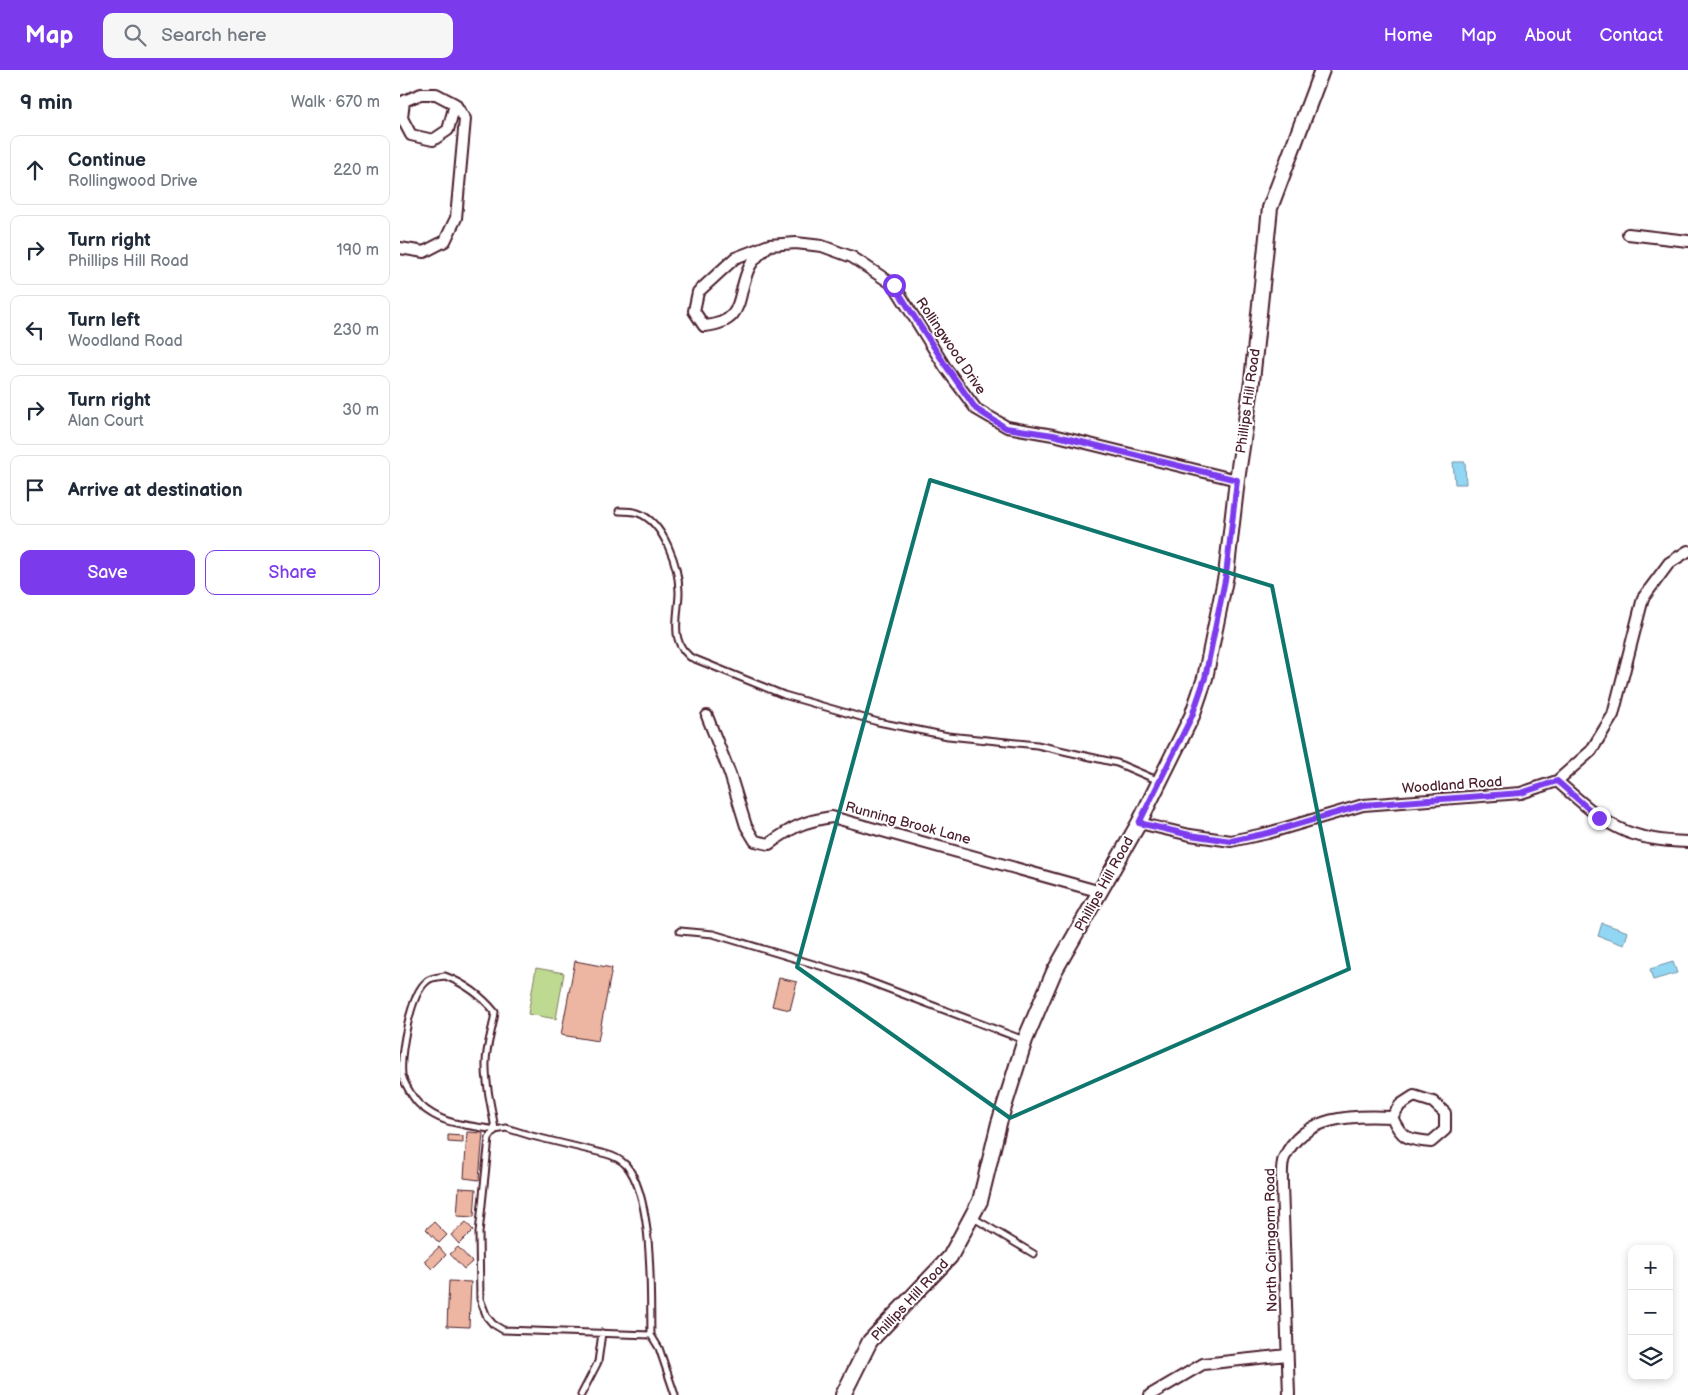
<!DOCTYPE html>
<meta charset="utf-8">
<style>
body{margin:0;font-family:"Balsamiq Sans",sans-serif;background:#f6f6f7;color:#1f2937}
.controls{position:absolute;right:15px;bottom:15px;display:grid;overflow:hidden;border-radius:10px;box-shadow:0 2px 8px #0003}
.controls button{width:45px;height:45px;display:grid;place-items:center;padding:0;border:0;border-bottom:1px solid #e0e1e3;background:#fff;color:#1f2937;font:25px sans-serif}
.stop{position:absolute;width:15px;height:15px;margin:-11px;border:4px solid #7c3aed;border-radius:50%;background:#fff}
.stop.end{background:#7c3aed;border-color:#fff;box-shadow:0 1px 5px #0008}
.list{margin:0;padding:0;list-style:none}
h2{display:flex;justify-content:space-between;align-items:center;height:65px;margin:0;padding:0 20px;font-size:21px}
h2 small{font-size:16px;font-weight:400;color:#747a83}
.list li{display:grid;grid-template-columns:32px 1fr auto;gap:15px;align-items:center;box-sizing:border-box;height:70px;margin:0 10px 10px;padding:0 10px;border:1px solid #e0e1e3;border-radius:10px}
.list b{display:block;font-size:19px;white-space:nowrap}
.list p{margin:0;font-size:16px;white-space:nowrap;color:#747a83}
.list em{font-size:16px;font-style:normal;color:#747a83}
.actions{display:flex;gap:10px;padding:15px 20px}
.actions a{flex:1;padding:11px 0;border:1px solid #7c3aed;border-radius:10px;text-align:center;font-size:18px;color:#7c3aed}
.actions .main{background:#7c3aed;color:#fff}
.icon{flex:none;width:28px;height:28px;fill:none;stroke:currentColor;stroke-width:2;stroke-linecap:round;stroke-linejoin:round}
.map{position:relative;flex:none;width:1288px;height:1325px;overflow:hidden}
header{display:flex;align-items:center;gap:30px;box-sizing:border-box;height:70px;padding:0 25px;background:#7c3aed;color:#fff}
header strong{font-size:24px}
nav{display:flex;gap:28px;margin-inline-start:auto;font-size:18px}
.search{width:350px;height:45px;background:#f6f6f7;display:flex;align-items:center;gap:12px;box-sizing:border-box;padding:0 18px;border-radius:10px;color:#747a83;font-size:19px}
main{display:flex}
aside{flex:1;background:#fff}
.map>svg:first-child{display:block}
.green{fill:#beda91;stroke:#847c5e}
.water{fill:#91d7f3;stroke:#758da3}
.building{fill:#edb6a2;stroke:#4a1f2b}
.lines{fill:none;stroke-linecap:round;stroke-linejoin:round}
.lane-casing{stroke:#4a1f2b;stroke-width:9}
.street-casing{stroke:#4a1f2b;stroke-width:14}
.secondary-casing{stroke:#4a1f2b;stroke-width:18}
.lane{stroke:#fff;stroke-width:5}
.street{stroke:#fff;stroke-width:10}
.secondary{stroke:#fff;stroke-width:14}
.route{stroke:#7c3aed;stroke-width:6}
.marked{fill:none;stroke:#0f766e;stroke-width:4;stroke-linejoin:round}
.labels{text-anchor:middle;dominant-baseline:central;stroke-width:4;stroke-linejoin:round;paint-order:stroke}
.street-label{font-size:14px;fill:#4a1f2b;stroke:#fff}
</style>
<header>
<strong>Map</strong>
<div class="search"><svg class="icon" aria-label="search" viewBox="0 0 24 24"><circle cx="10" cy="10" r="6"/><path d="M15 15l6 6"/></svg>Search here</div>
<nav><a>Home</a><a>Map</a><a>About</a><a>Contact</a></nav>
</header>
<main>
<aside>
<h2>9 min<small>Walk · 670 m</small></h2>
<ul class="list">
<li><svg class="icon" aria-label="ahead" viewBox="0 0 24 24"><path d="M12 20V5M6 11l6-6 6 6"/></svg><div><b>Continue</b><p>Rollingwood Drive</p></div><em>220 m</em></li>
<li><svg class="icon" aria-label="right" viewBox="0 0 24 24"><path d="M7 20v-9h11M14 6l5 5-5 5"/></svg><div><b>Turn right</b><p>Phillips Hill Road</p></div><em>190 m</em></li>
<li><svg class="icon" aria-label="left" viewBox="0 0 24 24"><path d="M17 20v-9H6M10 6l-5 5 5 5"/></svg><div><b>Turn left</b><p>Woodland Road</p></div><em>230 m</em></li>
<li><svg class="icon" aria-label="right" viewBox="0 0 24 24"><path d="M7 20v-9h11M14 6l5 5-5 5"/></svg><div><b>Turn right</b><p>Alan Court</p></div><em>30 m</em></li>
<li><svg class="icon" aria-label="arrive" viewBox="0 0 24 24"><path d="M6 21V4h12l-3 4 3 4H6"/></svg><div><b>Arrive at destination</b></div></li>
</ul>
<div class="actions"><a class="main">Save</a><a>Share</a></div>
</aside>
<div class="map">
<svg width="1288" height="1325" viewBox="0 0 1288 1325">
<rect width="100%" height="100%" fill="#fff"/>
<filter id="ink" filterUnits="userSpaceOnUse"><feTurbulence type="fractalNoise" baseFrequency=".02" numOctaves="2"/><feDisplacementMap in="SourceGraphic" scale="10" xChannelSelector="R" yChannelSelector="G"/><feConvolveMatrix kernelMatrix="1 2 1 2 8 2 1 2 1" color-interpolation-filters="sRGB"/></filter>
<g filter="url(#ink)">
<path class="green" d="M136,898l28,5 -8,46 -28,-5z"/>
<path class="water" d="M1053,392h12l1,22h-11z
M1202,853l26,9 -4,13 -26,-9z
M1273,892l4,11 -24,7 -3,-11z"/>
<path class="building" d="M175,891l37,7 -14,73 -37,-6z
M379,908l18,4 -7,28 -18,-4z
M67,1062l16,1 -4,47 -15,-2z
M48,1065l15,1v7l-15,-1z
M59,1118l17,1 -2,28 -17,-1z
M34,1152l13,13 -8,8 -13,-14z
M66,1152l7,8 -14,14 -8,-9z
M39,1177l7,8 -14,14 -8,-8z
M58,1177l14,15 -8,7 -14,-15z
M49,1211l22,1 -2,45 -22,-1z"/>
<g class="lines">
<defs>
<path id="lane" d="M219,441c6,0 13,0 19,2 26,9 41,54 41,79 0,15 -5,33 -1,47 2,8 6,12 12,18l94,38 94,27 70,14 89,9 80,18 42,18
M280,861l33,3 144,43 167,63
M45,906c21,8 36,19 50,36 -2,17 -9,34 -9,51 -1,23 6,44 9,67 -30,-6 -51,-4 -75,-25 -6,-5 -16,-22 -18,-30 -2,-21 8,-81 25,-94 4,-4 13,-4 18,-5z
M572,1147l62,37
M251,1265c-1,-43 3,-137 -25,-170 -6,-6 -12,-9 -20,-11l-74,-18 -26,-8 -11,2 -6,8 -10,95 1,66 7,18 6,7 10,6 148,5 8,13 16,47
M181,1325l17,-33 4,-29"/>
<path id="street" d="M1228,164l60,7
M369,175c-6,6 -15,13 -19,21 -15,29 -2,56 -46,60l-10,-15 4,-19 37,-34 34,-13 27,-2 26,3 30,11 42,28 51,82 31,42 31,18 46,8 184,45
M0,178l24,4 21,-11 11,-23 9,-99 -10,-15 -19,-10h-15l-17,7 -2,17 9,17 22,5 15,-10 7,-26
M307,646l23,58 16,52 9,15 14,3c23,-17 35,-23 63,-27l269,75
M1157,711c47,41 65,60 131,61
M739,753l51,12 41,6 37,-8 95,-28 158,-12 36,-12 34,-30 22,-36 30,-117 26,-35 19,-12
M750,1325l53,-31 84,-9
M889,1325l-7,-211c0,-7 -1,-19 2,-26 20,-43 68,-43 108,-41 9,21 16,23 39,25l14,-12v-17l-12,-11 -19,-6 -14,9 -8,12"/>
<path id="secondary" d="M443,1325l27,-54 80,-84 30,-56 19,-78 26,-83 29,-68 85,-149 53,-107 13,-38 21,-103 11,-95 15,-99 18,-173 52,-138"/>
</defs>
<use href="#lane" class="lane-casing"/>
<use href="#street" class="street-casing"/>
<use href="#secondary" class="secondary-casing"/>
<use href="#lane" class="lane"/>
<use href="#street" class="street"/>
<use href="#secondary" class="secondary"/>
</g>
</g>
<g class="lines" filter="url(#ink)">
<path class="route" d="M494,215l52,81 30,43 30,19 47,7 184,45 -11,95 -21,103 -13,38 -53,107 51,12 41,6 37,-8 95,-28 158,-12 36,-12 42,37"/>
</g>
<path class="marked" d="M530,410l342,106 77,383 -339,149 -213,-151z"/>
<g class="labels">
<g class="street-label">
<text transform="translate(551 276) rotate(56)">Rollingwood Drive</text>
<text transform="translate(848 331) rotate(-82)">Phillips Hill Road</text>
<text transform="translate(1052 715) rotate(-4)">Woodland Road</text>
<text transform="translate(508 753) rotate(15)">Running Brook Lane</text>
<text transform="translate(704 814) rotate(-61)">Phillips Hill Road</text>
<text transform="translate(871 1170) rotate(-91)">North Cairngorm Road</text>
<text transform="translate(510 1230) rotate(-47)">Phillips Hill Road</text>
</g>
</g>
</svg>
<div class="controls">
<button>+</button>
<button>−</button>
<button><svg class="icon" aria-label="layers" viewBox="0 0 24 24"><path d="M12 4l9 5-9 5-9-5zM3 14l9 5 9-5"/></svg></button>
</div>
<div class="stop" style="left:494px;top:215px"></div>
<div class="stop end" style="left:1199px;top:748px"></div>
</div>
</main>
